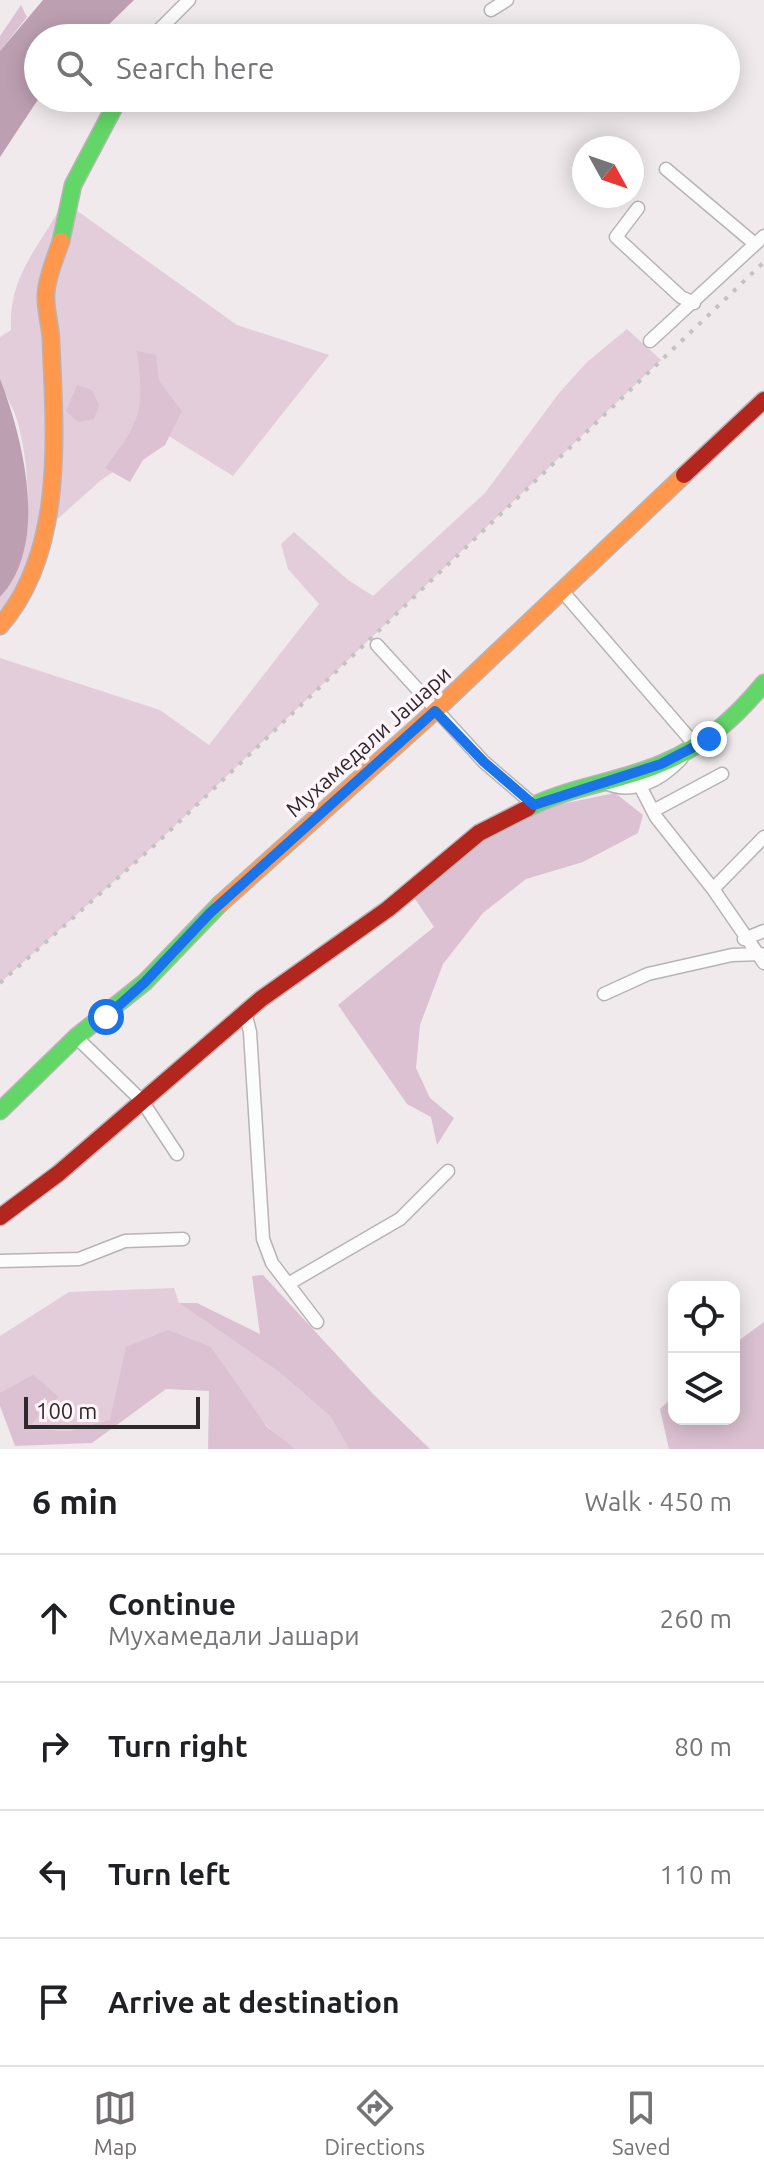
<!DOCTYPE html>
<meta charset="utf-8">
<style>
body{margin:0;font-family:Ubuntu,sans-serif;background:#f6f6f6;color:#202124}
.controls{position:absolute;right:24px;bottom:24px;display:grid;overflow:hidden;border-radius:16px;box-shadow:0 4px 20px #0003}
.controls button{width:72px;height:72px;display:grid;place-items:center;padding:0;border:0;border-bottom:2px solid #e0e0e0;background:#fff;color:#202124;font:40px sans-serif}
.compass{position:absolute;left:572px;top:136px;width:72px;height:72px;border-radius:50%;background:#fff;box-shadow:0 4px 20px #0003;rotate:130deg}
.scale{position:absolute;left:24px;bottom:20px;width:176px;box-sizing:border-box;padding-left:8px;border:4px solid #2e2a2c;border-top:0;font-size:22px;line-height:28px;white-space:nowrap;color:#2e2a2c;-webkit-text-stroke:6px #fff5fb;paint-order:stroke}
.stop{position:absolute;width:24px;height:24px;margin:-18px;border:6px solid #1a73e8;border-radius:50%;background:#fff}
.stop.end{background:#1a73e8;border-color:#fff;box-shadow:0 2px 8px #0008}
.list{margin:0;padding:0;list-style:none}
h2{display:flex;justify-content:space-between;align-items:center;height:104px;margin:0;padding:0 32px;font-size:34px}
h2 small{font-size:26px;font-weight:400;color:#757577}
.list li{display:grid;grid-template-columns:52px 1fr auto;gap:24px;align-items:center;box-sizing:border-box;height:128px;padding:0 32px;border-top:2px solid #e0e0e0}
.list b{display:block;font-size:30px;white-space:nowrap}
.list p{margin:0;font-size:26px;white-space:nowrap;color:#757577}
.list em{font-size:26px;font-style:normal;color:#757577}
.icon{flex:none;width:44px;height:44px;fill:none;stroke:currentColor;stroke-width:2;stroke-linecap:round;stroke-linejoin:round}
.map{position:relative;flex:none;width:764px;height:1449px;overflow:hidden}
.search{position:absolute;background:#fff;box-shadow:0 4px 20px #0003;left:24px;right:24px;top:24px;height:88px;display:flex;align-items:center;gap:20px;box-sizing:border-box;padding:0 28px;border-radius:44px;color:#757577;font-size:30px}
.sheet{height:616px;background:#fff}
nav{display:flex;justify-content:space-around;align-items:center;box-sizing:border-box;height:112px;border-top:2px solid #e0e0e0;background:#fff;font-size:22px;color:#757577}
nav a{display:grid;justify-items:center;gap:4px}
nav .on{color:#726d70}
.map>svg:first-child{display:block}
.green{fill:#e3cdda}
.forest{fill:#dbc1d1}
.water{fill:#bd9fb2}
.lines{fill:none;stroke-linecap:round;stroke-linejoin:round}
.street-casing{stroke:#b8b4b6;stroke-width:15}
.fast-casing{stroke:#b8b4b6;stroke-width:19}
.slow-casing{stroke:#b8b4b6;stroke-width:19}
.jam-casing{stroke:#b8b4b6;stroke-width:19}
.street{stroke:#fdfcfc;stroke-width:12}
.fast{stroke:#63d668;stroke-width:16}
.slow{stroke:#ff974d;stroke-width:16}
.jam{stroke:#b3261e;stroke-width:16}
.rail{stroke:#c3c2c2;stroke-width:4;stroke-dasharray:4 8;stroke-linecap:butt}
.route{stroke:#1a73e8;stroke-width:10}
.labels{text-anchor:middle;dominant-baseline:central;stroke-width:7;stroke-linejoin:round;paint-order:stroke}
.street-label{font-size:22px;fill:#2e2a2c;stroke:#fff5fb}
</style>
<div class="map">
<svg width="764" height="1449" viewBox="0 0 764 1449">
<rect width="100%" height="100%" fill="#f0eaed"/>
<path class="green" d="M69,205l168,120 92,30 -96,121 -66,-41 -67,46 -57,51 -9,32 -34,62v-29c37,-40 31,-128 17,-177 -4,-14 -13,-26 -17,-40 0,-13 0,-30 0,-43l11,-7c-3,-53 27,-81 50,-124z
M627,329l34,31 -503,482 -158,141v-325l160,52 49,35 110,-141 -31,-35 -7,-25 13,-12 54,48 25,16 112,-103 74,-100 28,-31z
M174,1288l5,15 100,69 51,44 19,33h-54c-37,-22 -60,-67 -84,-102l-101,77 -40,7 -45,-2 34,-32 -59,-4v-57l69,-44z"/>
<path class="forest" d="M21,5l6,12 -27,34v-15z
M137,351l19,4 3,26 23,30 -17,34 -22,15 -13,22 -25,-14c36,-47 40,-57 32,-117z
M77,385l15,5 7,15 -5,14 -16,3 -12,-11z
M615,793l28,22 -5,18 -55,29 -57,17 -43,34 -40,51 -23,61 -4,43 14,30 24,20 -17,27 -6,-28 -24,-13 -69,-99 96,-78 -21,-31 75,-62 59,-27z
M263,1275l109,118 58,56h-81l-19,-33 -51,-44 -100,-69h18l63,31 -8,-58z
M764,1322v127h-95l-9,-40 14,-13v23h60v-75z
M168,1330l43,17 56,80 28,22h-87l1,-58 -43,-2 -74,54 -77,3 -15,-40v-13l33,-18 26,22 -33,32 44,2 40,-11 16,-73z"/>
<path class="water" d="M43,0h91l-39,38h-57l1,60 -39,59v-106z
M0,379c23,59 50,165 0,218z"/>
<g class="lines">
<defs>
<path id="street" d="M491,10l16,-10
M151,38l38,-38
M666,169l89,75
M638,208l-22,29 65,60 13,6
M650,341l114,-105
M563,592l133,154
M377,645l107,117 50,43
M603,782c28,14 57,-1 78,-23
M640,786l16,31 57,72 51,74
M653,811l69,-37
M713,889l51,-52
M744,939l20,-8
M604,994l44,-20 84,-19 29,-1
M245,1012l5,20 13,207 9,24 45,59
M76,1037l66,64 35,53
M0,1261l79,-2 46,-18 58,-2
M288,1284l112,-65 48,-48"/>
<path id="fast" d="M61,241l12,-56 46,-87
M528,808c43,-22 92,-26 135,-45 42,-18 73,-46 101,-80
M0,1111l76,-74 69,-55 75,-78"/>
<path id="slow" d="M0,626c65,-74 55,-191 51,-284 0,-16 -6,-31 -5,-48 1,-18 10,-37 15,-53
M220,904l215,-193 249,-236"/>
<path id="jam" d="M684,475l80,-75
M0,1217l59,-44 202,-174 127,-90 91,-76 49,-25"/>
</defs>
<use href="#street" class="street-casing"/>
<use href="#fast" class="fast-casing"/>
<use href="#slow" class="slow-casing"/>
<use href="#jam" class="jam-casing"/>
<use href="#street" class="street"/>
<use href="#fast" class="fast"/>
<use href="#slow" class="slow"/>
<use href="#jam" class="jam"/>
<path class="rail" d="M0,983l158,-141 606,-580"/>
</g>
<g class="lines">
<path class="route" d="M106,1017l39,-35 65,-69 225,-202 49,51 50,43 127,-41 48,-25"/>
</g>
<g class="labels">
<g class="street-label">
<text transform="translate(368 741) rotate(-42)">Мухамедали Јашари</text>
</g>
</g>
</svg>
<div class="controls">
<button><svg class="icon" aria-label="locate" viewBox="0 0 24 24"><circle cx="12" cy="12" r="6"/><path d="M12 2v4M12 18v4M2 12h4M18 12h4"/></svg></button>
<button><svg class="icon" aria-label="layers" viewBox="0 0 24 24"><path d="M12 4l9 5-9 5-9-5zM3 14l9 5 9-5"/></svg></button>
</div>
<svg class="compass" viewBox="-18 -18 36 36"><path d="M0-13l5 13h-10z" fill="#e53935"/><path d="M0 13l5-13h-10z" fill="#757577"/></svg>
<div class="scale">100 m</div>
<div class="stop" style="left:106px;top:1017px"></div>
<div class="stop end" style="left:709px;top:739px"></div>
<div class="search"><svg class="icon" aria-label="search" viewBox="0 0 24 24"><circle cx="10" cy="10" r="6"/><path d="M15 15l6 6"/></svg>Search here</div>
</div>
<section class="sheet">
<h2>6 min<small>Walk · 450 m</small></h2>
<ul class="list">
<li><svg class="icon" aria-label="ahead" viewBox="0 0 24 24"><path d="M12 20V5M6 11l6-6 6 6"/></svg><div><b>Continue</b><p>Мухамедали Јашари</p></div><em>260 m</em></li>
<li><svg class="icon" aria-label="right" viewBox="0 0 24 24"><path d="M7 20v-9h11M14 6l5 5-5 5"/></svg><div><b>Turn right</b></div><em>80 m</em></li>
<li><svg class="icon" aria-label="left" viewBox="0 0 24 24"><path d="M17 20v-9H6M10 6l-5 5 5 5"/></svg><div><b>Turn left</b></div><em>110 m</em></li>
<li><svg class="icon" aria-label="arrive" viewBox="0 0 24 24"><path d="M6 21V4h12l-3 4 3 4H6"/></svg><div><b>Arrive at destination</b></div></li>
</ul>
</section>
<nav>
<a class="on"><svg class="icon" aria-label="map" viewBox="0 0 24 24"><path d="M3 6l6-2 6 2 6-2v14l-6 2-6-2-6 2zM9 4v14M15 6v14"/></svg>Map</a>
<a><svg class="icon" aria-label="directions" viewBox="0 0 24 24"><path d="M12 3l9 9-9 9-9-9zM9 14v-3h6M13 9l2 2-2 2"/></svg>Directions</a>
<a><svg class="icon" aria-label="saved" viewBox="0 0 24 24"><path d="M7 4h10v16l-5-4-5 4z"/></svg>Saved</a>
</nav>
